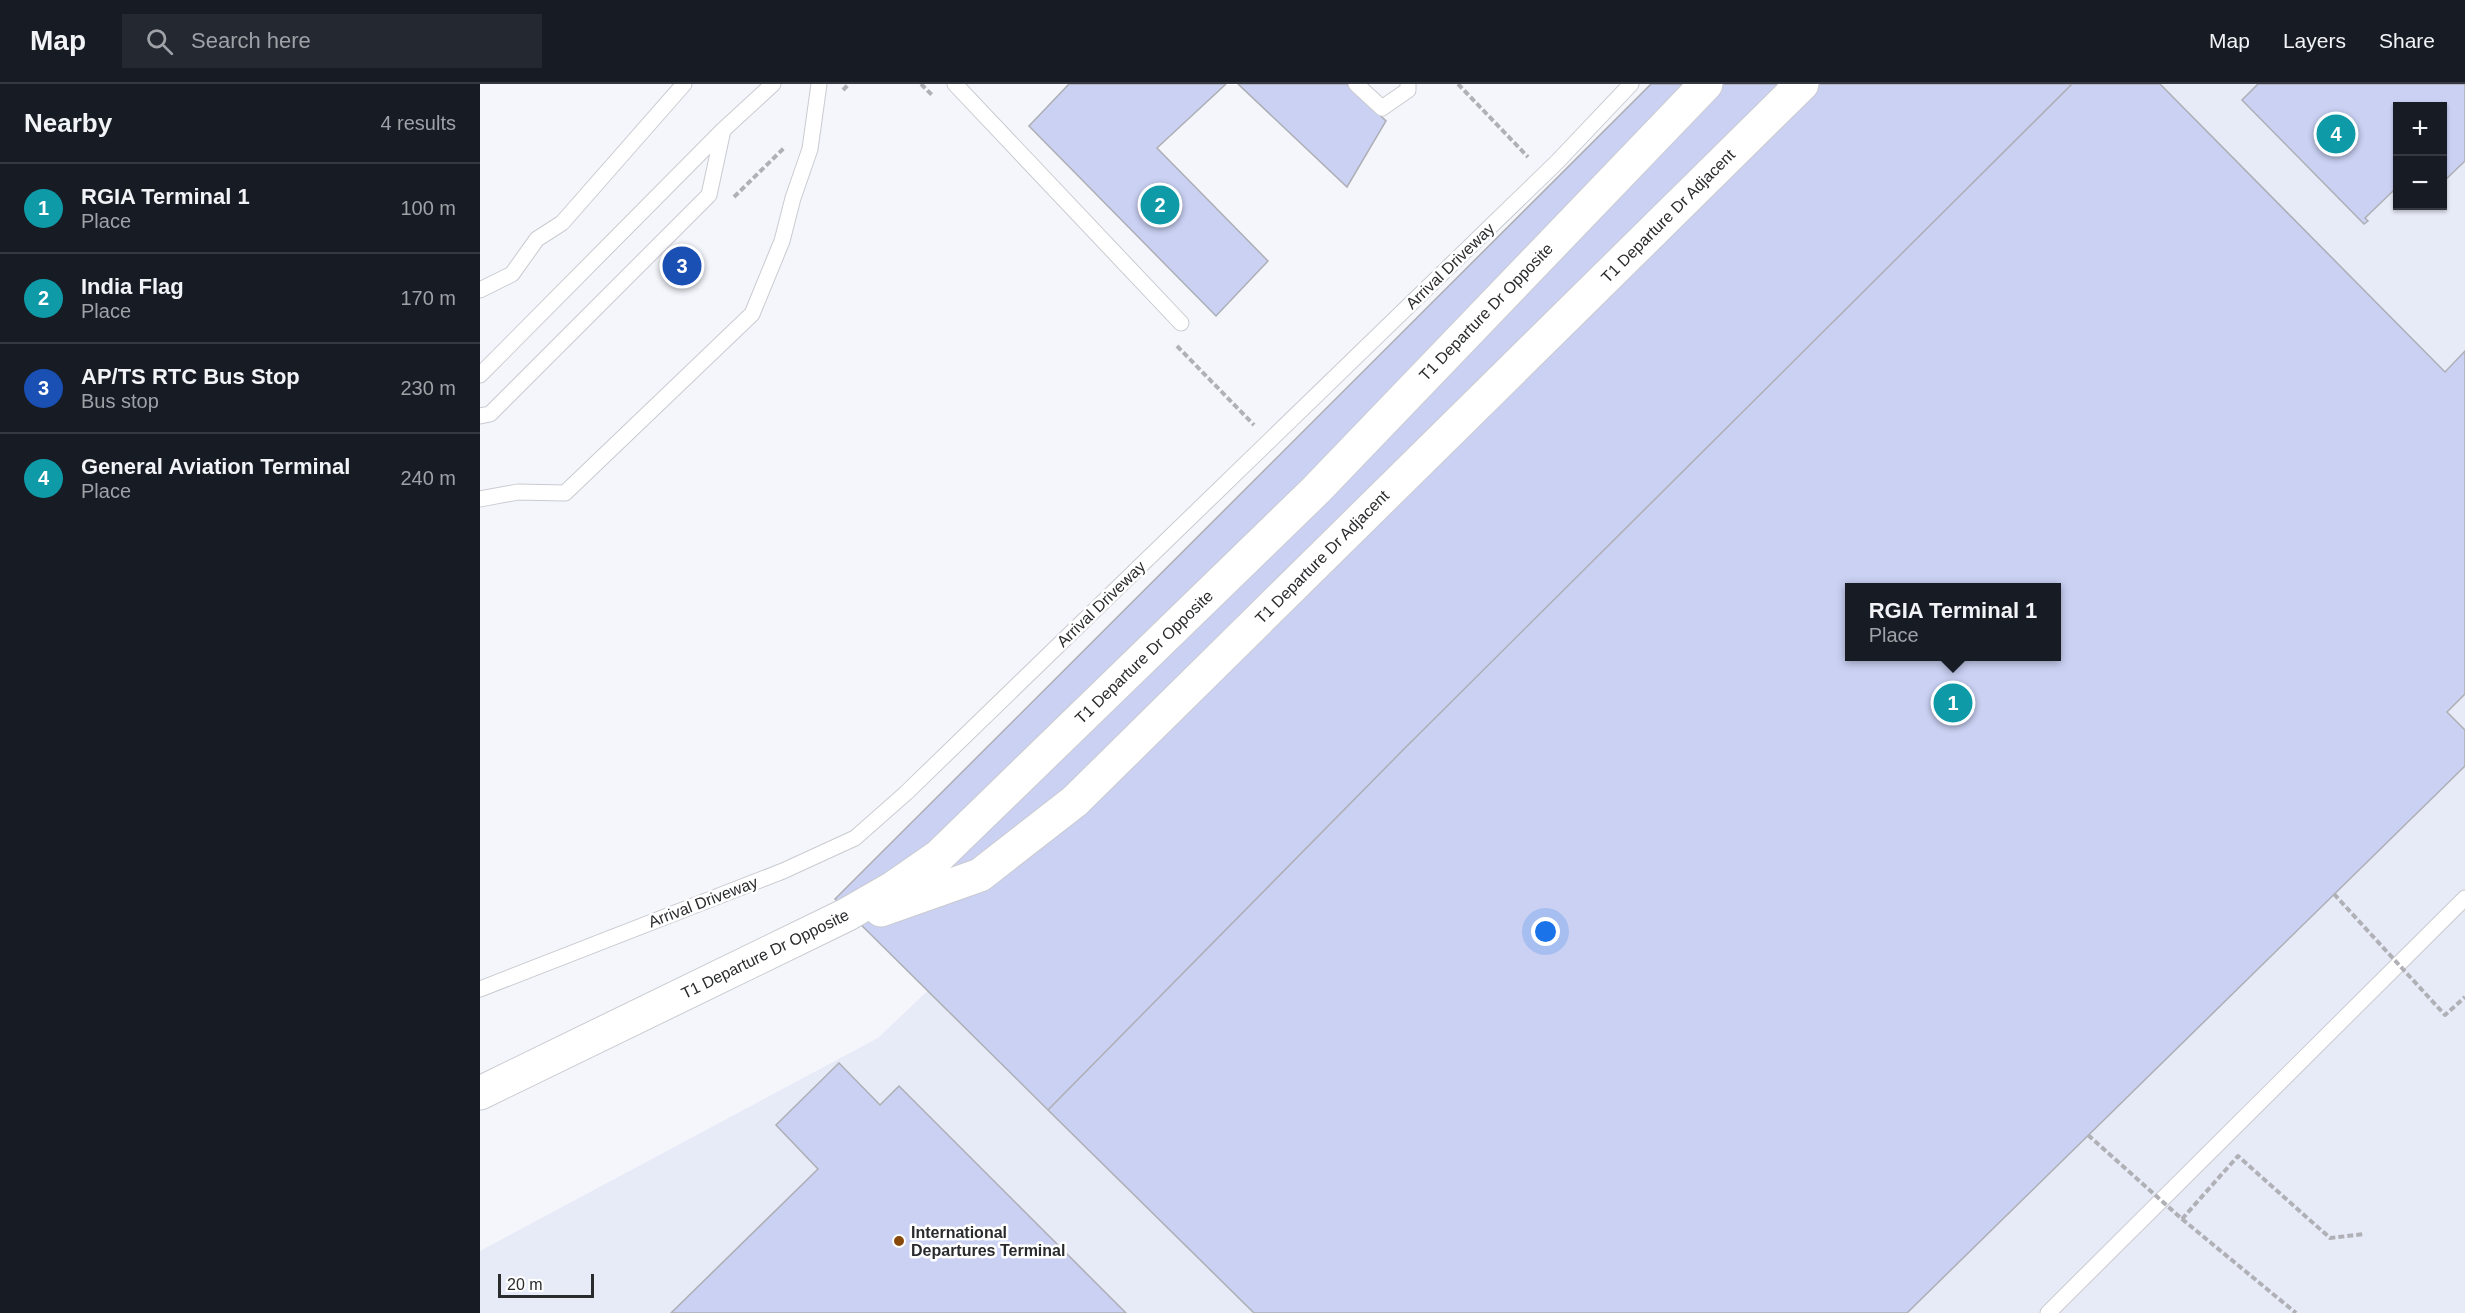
<!DOCTYPE html>
<meta charset="utf-8">
<style>
body{margin:0;font-family:Helvetica,sans-serif;background:#242831;color:#f1f3f6}
.controls{position:absolute;right:18px;top:18px;display:grid;overflow:hidden;border-radius:0px;box-shadow:0 2px 4px #0004}
.controls button{width:54px;height:54px;display:grid;place-items:center;padding:0;border:0;border-bottom:2px solid #363941;background:#171b24;color:#f1f3f6;font:30px sans-serif}
.scale{position:absolute;left:18px;bottom:15px;width:96px;box-sizing:border-box;padding-left:6px;border:3px solid #2a2b2d;border-top:0;font-size:16px;line-height:21px;white-space:nowrap;color:#2a2b2d;-webkit-text-stroke:4px #fff;paint-order:stroke}
.you{position:absolute;left:1066px;top:848px;width:21px;height:21px;margin:-15px;border:4px solid #fff;border-radius:50%;background:#1a73e8;box-shadow:0 0 0 9px #1a73e833}
.badge{display:grid;place-items:center;width:39px;height:39px;border-radius:50%;background:#c1a78c;color:#fff;font-size:20px;font-weight:700}
.pin{position:absolute;translate:-50% -50%;border:3px solid #fff;box-shadow:0 2px 6px #0006}
.popup{position:absolute;left:1365px;top:499px;width:216px;height:78px;box-sizing:border-box;display:grid;place-content:center;border-radius:0px;background:#171b24;filter:drop-shadow(0 2px 4px #0005);font-size:20px;white-space:nowrap;color:#9ea1a6}
.popup b{font-size:22px;color:#f1f3f6}
.popup::after{content:'';position:absolute;left:50%;top:100%;margin-left:-12px;border:12px solid transparent;border-top-color:#171b24}
.list{margin:0;padding:0;list-style:none}
h2{display:flex;justify-content:space-between;align-items:center;height:78px;margin:0;padding:0 24px;font-size:26px}
h2 small{font-size:20px;font-weight:400;color:#9ea1a6}
.list li{display:grid;grid-template-columns:39px 1fr auto;gap:18px;align-items:center;box-sizing:border-box;height:90px;padding:0 24px;border-top:2px solid #363941}
.list b{display:block;font-size:22px;white-space:nowrap}
.list p{margin:0;font-size:20px;white-space:nowrap;color:#9ea1a6}
.list em{font-size:20px;font-style:normal;color:#9ea1a6}
.icon{flex:none;width:33px;height:33px;fill:none;stroke:currentColor;stroke-width:2;stroke-linecap:round;stroke-linejoin:round}
.map{position:relative;flex:none;width:1985px;height:1229px;overflow:hidden}
header{display:flex;align-items:center;gap:36px;box-sizing:border-box;height:84px;padding:0 30px;background:#171b24;border-bottom:2px solid #363941}
header strong{font-size:28px}
nav{display:flex;gap:33px;margin-inline-start:auto;font-size:21px}
.search{width:420px;height:54px;background:#242831;display:flex;align-items:center;gap:15px;box-sizing:border-box;padding:0 21px;border-radius:0px;color:#9ea1a6;font-size:22px}
main{display:flex}
aside{flex:1;background:#171b24}
.map>svg:first-child{display:block}
.built{fill:#e7eaf7;fill-rule:evenodd}
.building{fill:#cad1f3;stroke:#adafb5;stroke-width:1.5;fill-rule:evenodd}
.lines{fill:none;stroke-linecap:round;stroke-linejoin:round}
.lane-casing{stroke:#cacbd1;stroke-width:17}
.secondary-casing{stroke:#cacbd1;stroke-width:35}
.path{stroke:#b0b1b6;stroke-width:4;stroke-dasharray:6 3;stroke-linecap:butt}
.lane{stroke:#fff;stroke-width:15}
.secondary{stroke:#fff;stroke-width:33}
.path-bridge{stroke:#b0b1b6;stroke-width:4;stroke-dasharray:6 3;stroke-linecap:butt}
.poi-dot{fill:#874a0b;stroke:#fff;stroke-width:2}
.labels{text-anchor:middle;dominant-baseline:central;stroke-width:5;stroke-linejoin:round;paint-order:stroke}
.street-label{font-size:16px;fill:#2a2b2d;stroke:#fff}
.poi-label{font-size:16px;font-weight:bold;fill:#2a2b2d;stroke:#fff;text-anchor:start}
</style>
<header>
<strong>Map</strong>
<div class="search"><svg class="icon" aria-label="search" viewBox="0 0 24 24"><circle cx="10" cy="10" r="6"/><path d="M15 15l6 6"/></svg>Search here</div>
<nav><a>Map</a><a>Layers</a><a>Share</a></nav>
</header>
<main>
<aside>
<h2>Nearby<small>4 results</small></h2>
<ul class="list">
<li><span class="badge" style="background:#0f9aa8">1</span><div><b>RGIA Terminal 1</b><p>Place</p></div><em>100 m</em></li>
<li><span class="badge" style="background:#0f9aa8">2</span><div><b>India Flag</b><p>Place</p></div><em>170 m</em></li>
<li><span class="badge" style="background:#1a4fb4">3</span><div><b>AP/TS RTC Bus Stop</b><p>Bus stop</p></div><em>230 m</em></li>
<li><span class="badge" style="background:#0f9aa8">4</span><div><b>General Aviation Terminal</b><p>Place</p></div><em>240 m</em></li>
</ul>
</aside>
<div class="map">
<svg width="1985" height="1229" viewBox="0 0 1985 1229">
<rect width="100%" height="100%" fill="#f4f6fc"/>
<path class="built" d="M1364,0h621v1229h-1985v-62l398,-213 865,-823zM1918,22h44v100h-44zM1370,504h206v68h-206z"/>
<path class="building" d="M589,0h157l-69,64 111,113 -52,55 -187,-190z
M758,0h109l39,37 -39,66z
M1171,0h421l-670,667 -354,359 -213,-211z
M1592,0h88l285,288 20,-21v343l-18,18 18,18v36l-558,547h-653l-206,-203 354,-359zM1370,504h206v68h-206z
M1778,0h207v77l-23,22v-77h-44v90l-5,-5 -28,27 3,3 -4,3 -122,-124z
M359,979l41,42 19,-19 227,227h-455l147,-144 -42,-44z"/>
<g class="lines">
<defs>
<path id="lane" d="M475,0l226,239
M876,0l26,24 26,-18v-6
M0,206l32,-16 25,-35 25,-16 122,-139
M0,291l243,-245 50,-46
M0,332l10,-2 219,-219 14,-65
M0,415l38,-7 47,1 187,-179 30,-73 11,-43 17,-49 9,-65
M0,905l303,-118 72,-33 51,-45 651,-631 74,-78
M1568,1229l417,-415"/>
<path id="secondary" d="M401,826l99,-35 95,-74 727,-717
M0,1009l366,-178 47,-27 46,-32 377,-366 390,-406"/>
</defs>
<use href="#lane" class="lane-casing"/>
<use href="#secondary" class="secondary-casing"/>
<path class="path" d="M441,0l12,12
M978,0l70,73
M363,6l6,-6
M254,113l50,-49
M697,262l77,79
M1702,1135l114,94"/>
<use href="#lane" class="lane"/>
<use href="#secondary" class="secondary"/>
<path class="path-bridge" d="M1854,810l111,121 20,-18
M1608,1051l94,84 56,-63 92,82 35,-4"/>
</g>
<circle class="poi-dot" cx="419" cy="1157" r="6"/>
<g class="labels">
<g class="street-label">
<text transform="translate(1188 132) rotate(-45)">T1 Departure Dr Adjacent</text>
<text transform="translate(970 182) rotate(-44)">Arrival Driveway</text>
<text transform="translate(1006 228) rotate(-46)">T1 Departure Dr Opposite</text>
<text transform="translate(842 473) rotate(-45)">T1 Departure Dr Adjacent</text>
<text transform="translate(621 520) rotate(-44)">Arrival Driveway</text>
<text transform="translate(664 573) rotate(-44)">T1 Departure Dr Opposite</text>
<text transform="translate(223 818) rotate(-21)">Arrival Driveway</text>
<text transform="translate(285 870) rotate(-26)">T1 Departure Dr Opposite</text>
</g>
<g class="poi-label">
<text x="431" y="1148">International<tspan x="431" dy="18">Departures Terminal</tspan></text>
</g>
</g>
</svg>
<div class="controls">
<button>+</button>
<button>−</button>
</div>
<div class="scale">20 m</div>
<div class="you"></div>
<div class="pin badge" style="left:1473px;top:619px;background:#0f9aa8">1</div>
<div class="popup"><b>RGIA Terminal 1</b>Place</div>
<div class="pin badge" style="left:680px;top:121px;background:#0f9aa8">2</div>
<div class="pin badge" style="left:202px;top:182px;background:#1a4fb4">3</div>
<div class="pin badge" style="left:1856px;top:50px;background:#0f9aa8">4</div>
</div>
</main>
